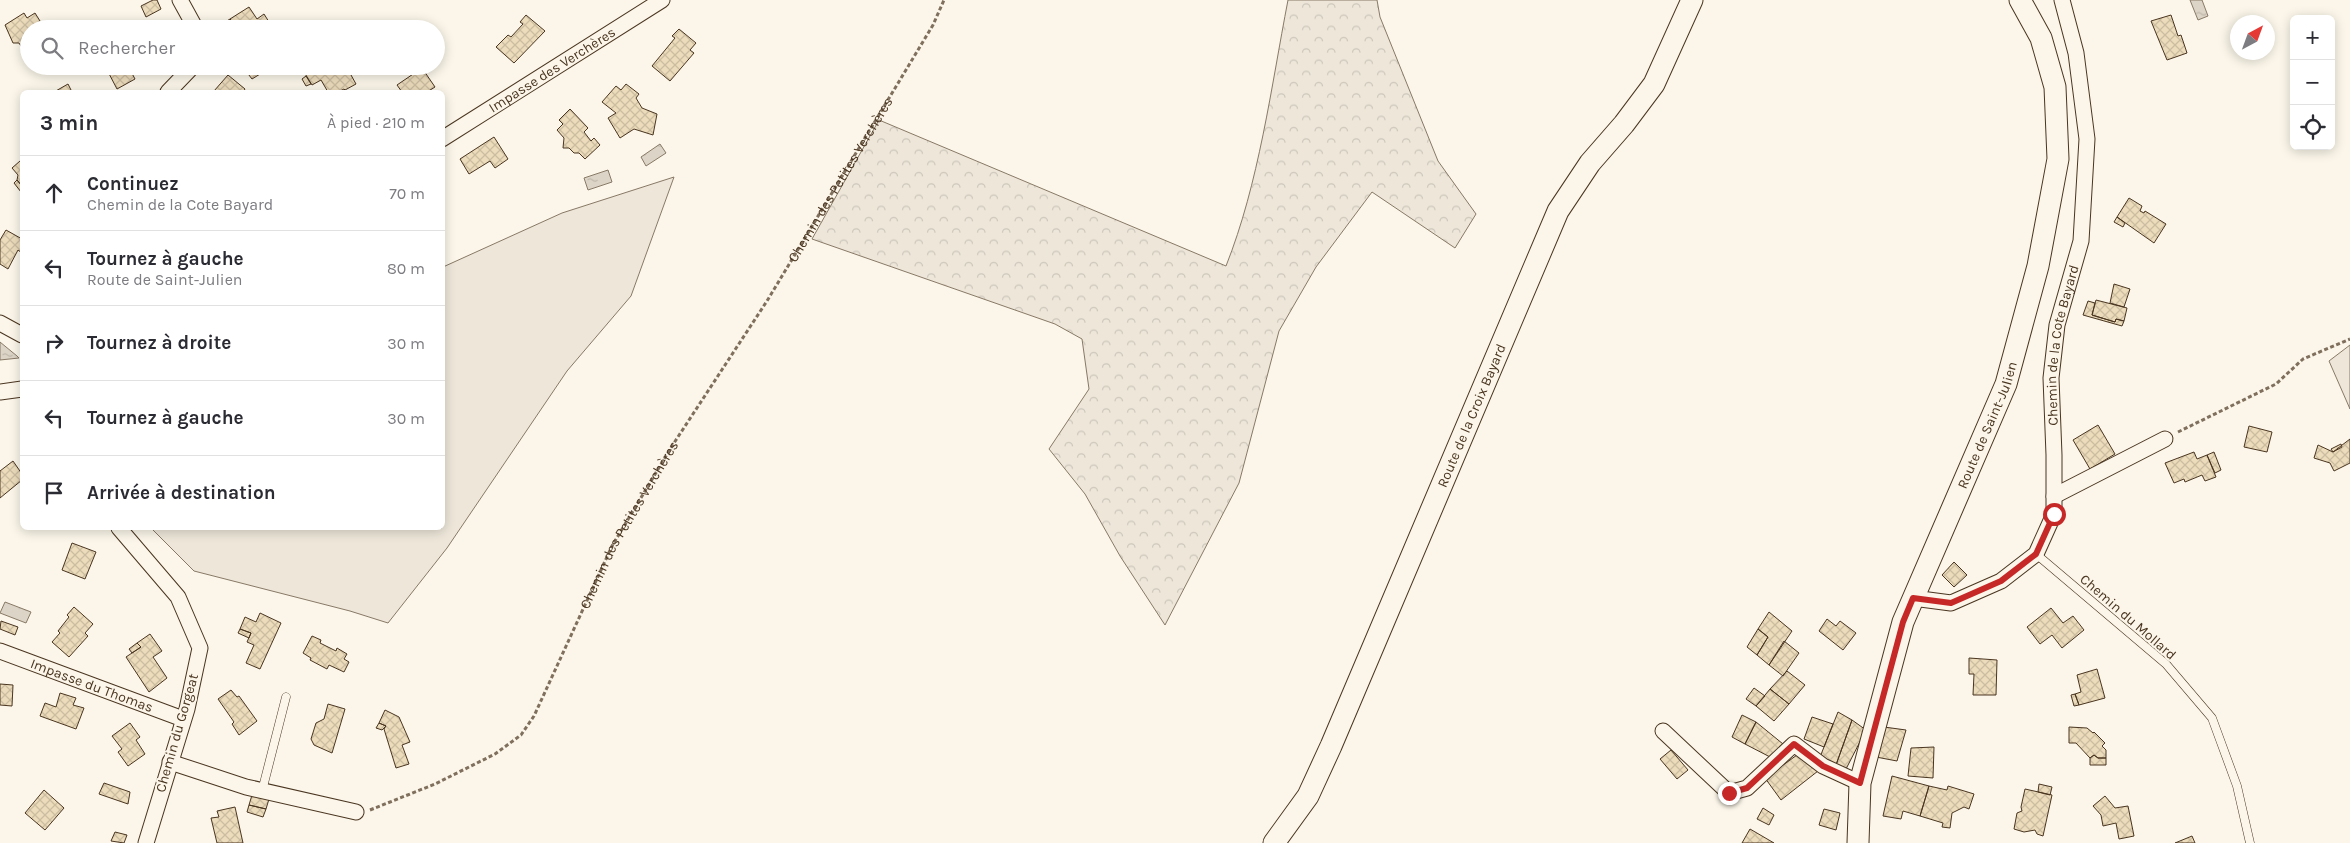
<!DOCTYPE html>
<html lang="fr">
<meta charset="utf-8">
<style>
body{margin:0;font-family:Karla,sans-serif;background:#f2f2f3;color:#2b2b33}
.controls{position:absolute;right:15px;top:15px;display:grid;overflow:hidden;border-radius:8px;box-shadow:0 2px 12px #0003}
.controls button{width:45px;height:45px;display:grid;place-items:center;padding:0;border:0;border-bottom:1px solid #e1e1e2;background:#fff;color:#2b2b33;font:25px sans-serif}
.compass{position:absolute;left:2230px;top:15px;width:45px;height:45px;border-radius:50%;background:#fff;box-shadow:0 2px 12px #0003;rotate:41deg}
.stop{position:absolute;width:15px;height:15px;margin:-11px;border:4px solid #c62828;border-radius:50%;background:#fff}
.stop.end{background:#c62828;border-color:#fff;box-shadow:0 1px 5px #0008}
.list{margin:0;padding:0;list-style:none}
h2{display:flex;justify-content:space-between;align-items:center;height:65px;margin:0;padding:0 20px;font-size:21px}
h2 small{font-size:16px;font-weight:400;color:#7c7c81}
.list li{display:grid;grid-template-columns:32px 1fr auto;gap:15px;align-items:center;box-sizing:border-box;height:75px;padding:0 20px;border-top:1px solid #e1e1e2}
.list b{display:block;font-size:19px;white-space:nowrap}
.list p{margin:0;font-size:16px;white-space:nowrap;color:#7c7c81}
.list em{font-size:16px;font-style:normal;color:#7c7c81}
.icon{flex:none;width:28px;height:28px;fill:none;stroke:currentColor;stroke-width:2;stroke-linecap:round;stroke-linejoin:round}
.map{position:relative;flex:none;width:2350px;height:843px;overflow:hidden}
.search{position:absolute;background:#fff;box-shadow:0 2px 12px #0003;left:20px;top:20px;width:425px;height:55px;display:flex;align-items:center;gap:12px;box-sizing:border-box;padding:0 18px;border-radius:28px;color:#7c7c81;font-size:19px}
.panel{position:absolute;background:#fff;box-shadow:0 2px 12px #0003;left:20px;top:90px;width:425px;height:440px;border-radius:8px}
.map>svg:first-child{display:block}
.green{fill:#ede6d9;stroke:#887966}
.forest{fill:url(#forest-crowns);stroke:#887966}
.water{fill:url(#water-ripples);stroke:#887966}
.building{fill:url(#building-cross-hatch);stroke:#4a3520}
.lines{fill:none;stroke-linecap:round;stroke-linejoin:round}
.lane-casing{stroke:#4a3520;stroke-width:9}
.street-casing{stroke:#4a3520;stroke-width:17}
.secondary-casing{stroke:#4a3520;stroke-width:23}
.path{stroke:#7f6f5c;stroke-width:3;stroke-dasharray:4 2.5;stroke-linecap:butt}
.lane{stroke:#fbf6e9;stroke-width:8}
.street{stroke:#fbf6e9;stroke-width:15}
.secondary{stroke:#fbf6e9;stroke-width:21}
.route{stroke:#c62828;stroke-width:6}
.labels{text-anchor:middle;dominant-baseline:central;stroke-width:4;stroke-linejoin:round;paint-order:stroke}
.street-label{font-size:14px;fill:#4a3520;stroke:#fbf6e9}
</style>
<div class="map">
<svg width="2350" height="843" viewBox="0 0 2350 843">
<defs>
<pattern id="forest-crowns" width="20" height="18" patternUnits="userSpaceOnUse" patternTransform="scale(1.25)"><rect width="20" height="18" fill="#ede6d9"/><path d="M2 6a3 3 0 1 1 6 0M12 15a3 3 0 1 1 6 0" fill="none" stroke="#cdc6ba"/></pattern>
<pattern id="water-ripples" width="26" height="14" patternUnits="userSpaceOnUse" patternTransform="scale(1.25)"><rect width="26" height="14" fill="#dcd4c6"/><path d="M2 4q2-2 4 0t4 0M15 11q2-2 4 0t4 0" fill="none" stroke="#beb7aa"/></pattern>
<pattern id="building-cross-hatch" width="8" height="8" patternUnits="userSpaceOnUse" patternTransform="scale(1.25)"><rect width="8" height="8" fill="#ecdcbc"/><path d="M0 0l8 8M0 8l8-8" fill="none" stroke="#ccbda1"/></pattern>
</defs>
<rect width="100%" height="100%" fill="#fbf6e9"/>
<path class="green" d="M674,177l-43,119 -64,75 -120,177 -59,75 -38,-12 -156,-40 -43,-43h291l1,-261 119,-54z
M2350,345v64l-21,-48z"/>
<path class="forest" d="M1288,0h89l3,17 58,144 38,53 -21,34 -83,-56 -56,75 -37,64 -40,152 -74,142 -45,-69 -35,-62 -36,-45 40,-60 -7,-50 -27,-15 -243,-85 67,-119 347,146c33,-83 45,-178 62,-266z"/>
<path class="water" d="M2190,0h12l6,16 -10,4z
M660,144l6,9 -20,13 -5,-9z
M608,170l4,12 -24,8 -4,-12z
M0,342l17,14 2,2 -19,2z
M5,602l26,10 -5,11 -26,-10z"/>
<path class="building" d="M153,0h4l4,9 -15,8 -5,-11z
M249,7l8,12 7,-5 5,8 -4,7h-28l-7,-10z
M24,13l3,5 8,-5 10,16h-16v19l-5,3 -5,-8h-6l-8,-18z
M526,15l19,16 -31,32 -18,-16 12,-12 3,2 12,-13 -3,-2z
M2171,15l7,21 3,-1 6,18 -20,7 -16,-39z
M230,19l7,10h-23z
M295,22l4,7h-16z
M679,29l17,14 -6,7 4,3 -24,28 -18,-15 23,-28 -3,-2z
M105,66h23l7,13 -18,10z
M242,66h31l-21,13z
M314,66h9l3,5 9,-5 1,2 10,-2 10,18 -11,6 -1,-1 -6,3h-10l-7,-12 -9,5 -8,-13z
M422,68l13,19 -8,5h-25l-5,-7z
M228,75l17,14 -2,3h-25l-4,-1z
M306,76l5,8 -5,2 -4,-7z
M68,84l4,8h-18z
M626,84l13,10 -3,4 6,10 15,6 -4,21 -19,-6 -14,9 -12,-20 8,-5 -14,-11 14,-16 5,4z
M570,109l18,19 -4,4 7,9 3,-3 6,7 -15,14 -6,-6h-5l-5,-5h-6l1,-10 -7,-8 6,-6 -4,-4z
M494,137l14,22 -13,9 -5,-7 -21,13 -9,-15z
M20,161l2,3v22l-5,-6 1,-5 -6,-7z
M17,180l5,6 -1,6 -7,-9z
M2129,198l13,8 -2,5 4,2 1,-2 21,13 -12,19 -37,-26z
M2117,217l8,6 -2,4 -9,-5z
M6,230l16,9v14l-4,-3 -10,19 -8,-5v-24z
M2114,284l16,5 -6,18 -14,-4z
M2096,300l31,8 -3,13 -8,-2 -1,3 -23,-7z
M2088,301l7,2 -3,12 23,7 1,-3 8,2 -2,5 -39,-11z
M2098,425l17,29 -25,15 -17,-29z
M2249,426l23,6 -5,20 -23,-5z
M2350,439v24l-16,8 -4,-8 -16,-5 4,-13 15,7z
M2341,444l1,3 -9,5 -2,-3z
M2194,452l3,7 10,-4 9,22 -11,4 -3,-6 -17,7 -1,-3 -10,4 -9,-20z
M2214,452l7,18 -6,3 -8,-18z
M13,461l9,13v6l-22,18v-27z
M72,543l24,9 -11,27 -23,-9z
M1954,562l13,13 -13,12 -12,-12z
M74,607l19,17 -8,9 3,3 -19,21 -17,-15 8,-9 -2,-2 11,-14 -2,-2z
M2051,608l12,15 10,-7 11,14 -22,18 -10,-13 -12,9 -13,-17z
M1769,612l23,19 -23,34 -12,-10 11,-18 -10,-8z
M260,613l21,10 -21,46 -14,-6 8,-18 -7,-3 4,-9 -11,-4 5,-12 11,5z
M1827,619l9,7 4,-5 16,12 -13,17 -24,-19z
M1,621l17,6 -3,8 -15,-6z
M240,629l11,4 -2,5 -11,-5z
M1758,629l10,8 -11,18 -10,-8z
M150,634l12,17 -9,6 14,21 -18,14 -23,-35 15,-10 -4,-4z
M312,636l9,4 -1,3 16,8 1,-3 10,6 -3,5 5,3 -5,10 -15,-7 -2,4 -17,-9 1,-2 -8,-5z
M1784,641l15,12 -16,23 -14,-11z
M137,643l4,4 -9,6 -3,-4z
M1969,658l28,2 -1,35h-23l1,-21h-5z
M2097,669l8,29 -26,7 -4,-11 6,-2 -4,-17z
M1787,671l18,14 -16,19 -19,-15z
M0,684l13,1 -1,21 -12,-1z
M1754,688l11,8 -9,10 -10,-7z
M1770,689l19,15 -15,17 -18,-15z
M231,690l6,7 2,-1 18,25 -18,14 -7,-11 2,-2 -16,-23z
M60,693l16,5 -3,7 11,3 -8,21 -36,-13 5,-13 11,4z
M2075,694l4,11 -5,1 -3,-11z
M328,704l17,5 -13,44 -18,-8 -3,-6 5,-16 8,-4z
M385,710l14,7 11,25 -8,3 7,19 -13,4 -12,-39 2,-3 -7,-3z
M1838,712l14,8 -16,45 -16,-8z
M1742,715l14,7 -11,22 -13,-7z
M1812,717l21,7 -9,23 -20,-8z
M1852,720l14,10 -20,39 -10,-4z
M1756,722l27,22 -11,14 -27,-14z
M130,723l10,14 -4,3 9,14 -17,12 -10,-14 4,-3 -10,-13z
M379,723l7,3 -4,4 -6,-2z
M1884,727l22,3 -9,31 -21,-4z
M2069,727l18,1 6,5 1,-1 11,11 -3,3 4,4v8h-8l-4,-3 -4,3 -14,-15h-7z
M1934,747l-1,31 -25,-2 3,-28z
M1671,750l17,20 -11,9 -17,-20z
M1797,755l21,16 -37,29 -16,-22z
M2094,755l4,3h8v7h-16v-7z
M1892,776l37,10 -9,30 -17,-5 -2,8 -18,-3z
M104,783l26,9 -2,12 -29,-10z
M2039,784l13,3 -2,8 -12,-3z
M1929,786l18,4 1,-4 26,8 -5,15 -5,-2 -12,6 -2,15 -8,-1 1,-4 -23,-7z
M2025,789l27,6 -9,41 -6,-2 -2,-4 -11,2 -10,-3 3,-16 5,-2 -1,-4z
M44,790l20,18 -19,22 -20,-17z
M252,795l17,4 -3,10 -17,-4z
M2105,796l10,12 13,-2 6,30 -15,3 -3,-16 -13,3 -2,-11 -8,-9z
M249,805l17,4 -3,8 -16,-5z
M235,807l8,36h-26l-6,-25 8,-1 -2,-6z
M1763,808l11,7 -5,10 -12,-6z
M1824,809l16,4 -4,17 -17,-5z
M1750,829l24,14h-32z
M115,832l12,3 -3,8 -13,-2z
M2192,836l3,7h-20z"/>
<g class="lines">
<defs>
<path id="lane" d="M2036,554l130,110 46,54 25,68 13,57
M262,791l24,-94"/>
<g id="street">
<path d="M180,0l16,29"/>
<path d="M168,92l25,-26"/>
<path id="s2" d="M442,139l220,-139"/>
<path d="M0,323l22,12"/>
<path d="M0,392l22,-3"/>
<path d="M2054,496l111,-57"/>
<path d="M119,528l59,69 22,51 -13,61 -41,134"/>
<path id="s3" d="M1913,598l38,5 50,-22 35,-27 18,-40v-59l-3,-77 6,-53 24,-84 6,-102 -11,-86 -14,-53"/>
<path id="s4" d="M0,651l183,68"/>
<path d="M1663,731l66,62 18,-5 47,-44 29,22 37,17"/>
<path d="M170,762l76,25 110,25"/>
</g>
<g id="secondary">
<path id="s5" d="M1274,843l34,-47 23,-50 227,-535 32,-48 34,-39 30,-40 38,-84"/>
<path id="s6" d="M1858,843l2,-60 43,-161 103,-238 32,-118 20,-107 -3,-72 -14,-49 -21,-38"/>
</g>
</defs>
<use href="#lane" class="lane-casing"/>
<use href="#street" class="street-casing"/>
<use href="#secondary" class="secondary-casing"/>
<g class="path">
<path d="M2178,432l98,-48 27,-25 47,-20"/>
<path id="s1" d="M370,810l65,-26 60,-30 26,-19 13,-19 78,-170 60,-100 95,-145 166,-276 11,-25"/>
</g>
<use href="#lane" class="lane"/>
<use href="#street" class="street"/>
<use href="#secondary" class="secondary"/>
</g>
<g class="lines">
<path class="route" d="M1729,793l18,-5 47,-44 29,22 37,17 43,-161 10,-24 38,5 50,-22 35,-27 18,-40"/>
</g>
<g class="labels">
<g class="street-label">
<text stroke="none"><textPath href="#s2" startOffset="130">Impasse des Verchères</textPath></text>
<text stroke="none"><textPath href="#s1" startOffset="811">Chemin des Petites Verchères</textPath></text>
<text stroke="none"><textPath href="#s3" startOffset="351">Chemin de la Cote Bayard</textPath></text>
<text stroke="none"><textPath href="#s5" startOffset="472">Route de la Croix Bayard</textPath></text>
<text stroke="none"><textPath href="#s6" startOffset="441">Route de Saint-Julien</textPath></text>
<text stroke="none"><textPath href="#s1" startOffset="406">Chemin des Petites Verchères</textPath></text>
<text transform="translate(2128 617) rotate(41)">Chemin du Mollard</text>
<text stroke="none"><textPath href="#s4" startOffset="98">Impasse du Thomas</textPath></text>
<text transform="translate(177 733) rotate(-74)">Chemin du Gorgeat</text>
</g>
</g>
</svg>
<div class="controls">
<button>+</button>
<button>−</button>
<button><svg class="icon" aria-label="locate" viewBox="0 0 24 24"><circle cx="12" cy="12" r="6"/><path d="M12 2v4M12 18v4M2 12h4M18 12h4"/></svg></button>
</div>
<svg class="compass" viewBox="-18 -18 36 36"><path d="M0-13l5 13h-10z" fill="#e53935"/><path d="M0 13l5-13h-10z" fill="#7c7c81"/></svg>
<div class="stop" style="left:2054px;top:514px"></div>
<div class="stop end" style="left:1729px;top:793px"></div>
<div class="search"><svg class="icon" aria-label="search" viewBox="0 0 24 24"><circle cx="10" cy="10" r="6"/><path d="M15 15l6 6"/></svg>Rechercher</div>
<section class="panel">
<h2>3 min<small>À pied · 210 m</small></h2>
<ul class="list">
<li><svg class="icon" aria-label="ahead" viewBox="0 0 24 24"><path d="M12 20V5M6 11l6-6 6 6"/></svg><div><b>Continuez</b><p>Chemin de la Cote Bayard</p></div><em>70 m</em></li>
<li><svg class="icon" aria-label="left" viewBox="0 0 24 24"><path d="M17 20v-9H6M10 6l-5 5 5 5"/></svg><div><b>Tournez à gauche</b><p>Route de Saint-Julien</p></div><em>80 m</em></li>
<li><svg class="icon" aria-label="right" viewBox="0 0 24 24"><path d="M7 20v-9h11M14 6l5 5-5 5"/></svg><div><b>Tournez à droite</b></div><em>30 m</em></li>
<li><svg class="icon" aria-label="left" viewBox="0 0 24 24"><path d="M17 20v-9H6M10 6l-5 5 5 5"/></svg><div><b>Tournez à gauche</b></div><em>30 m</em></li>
<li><svg class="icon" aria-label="arrive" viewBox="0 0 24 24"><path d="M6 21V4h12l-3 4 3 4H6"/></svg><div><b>Arrivée à destination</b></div></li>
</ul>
</section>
</div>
